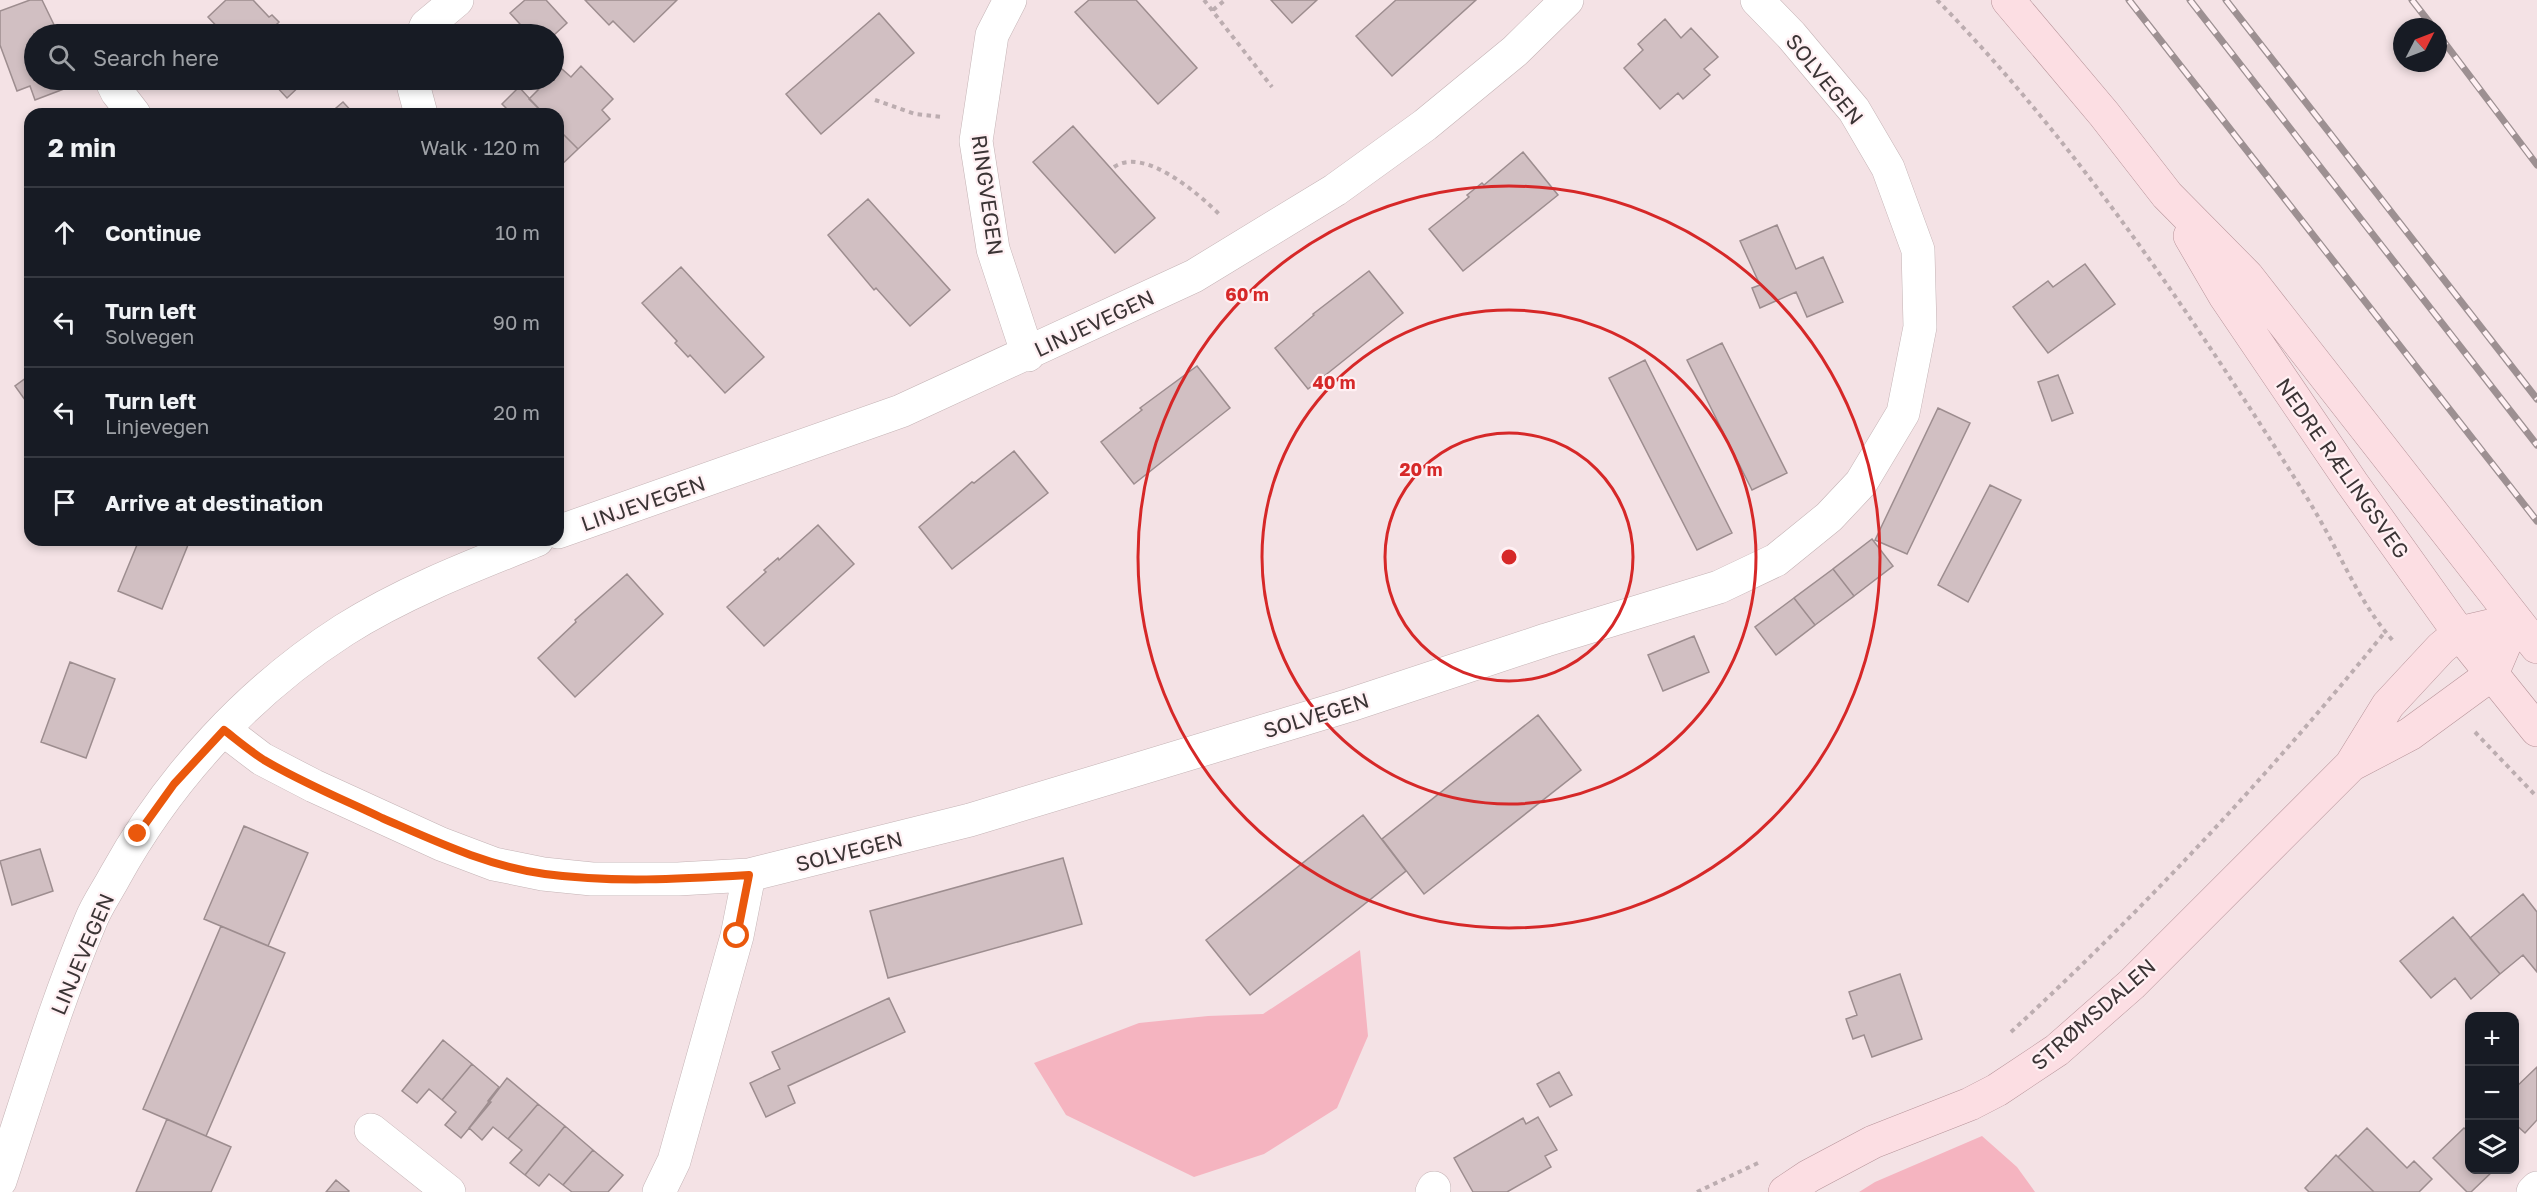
<!DOCTYPE html>
<meta charset="utf-8">
<style>
body{margin:0;font-family:"Golos Text",sans-serif;background:#242831;color:#f1f3f6}
.controls{position:absolute;right:18px;bottom:18px;display:grid;overflow:hidden;border-radius:12px;box-shadow:0 3px 9px #0003}
.controls button{width:54px;height:54px;display:grid;place-items:center;padding:0;border:0;border-bottom:2px solid #363941;background:#171b24;color:#f1f3f6;font:30px sans-serif}
.compass{position:absolute;left:2393px;top:18px;width:54px;height:54px;border-radius:50%;background:#171b24;box-shadow:0 3px 9px #0003;rotate:48deg}
.stop{position:absolute;width:18px;height:18px;margin:-14px;border:4px solid #ea580c;border-radius:50%;background:#fff}
.stop.end{background:#ea580c;border-color:#fff;box-shadow:0 2px 6px #0008}
.list{margin:0;padding:0;list-style:none}
h2{display:flex;justify-content:space-between;align-items:center;height:78px;margin:0;padding:0 24px;font-size:26px}
h2 small{font-size:20px;font-weight:400;color:#9ea1a6}
.list li{display:grid;grid-template-columns:39px 1fr auto;gap:18px;align-items:center;box-sizing:border-box;height:90px;padding:0 24px;border-top:2px solid #363941}
.list b{display:block;font-size:22px;white-space:nowrap}
.list p{margin:0;font-size:20px;white-space:nowrap;color:#9ea1a6}
.list em{font-size:20px;font-style:normal;color:#9ea1a6}
.icon{flex:none;width:33px;height:33px;fill:none;stroke:currentColor;stroke-width:2;stroke-linecap:round;stroke-linejoin:round}
.map{position:relative;flex:none;width:2537px;height:1192px;overflow:hidden}
.search{position:absolute;background:#171b24;box-shadow:0 3px 9px #0003;left:24px;top:24px;width:540px;height:66px;display:flex;align-items:center;gap:15px;box-sizing:border-box;padding:0 21px;border-radius:33px;color:#9ea1a6;font-size:22px}
.panel{position:absolute;background:#171b24;box-shadow:0 3px 9px #0003;left:24px;top:108px;width:540px;height:438px;border-radius:18px}
.map>svg:first-child{display:block}
.green{fill:#f5b4c0}
.building{fill:#d1bfc2;stroke:#9d8d8f;stroke-width:1.5}
.lines{fill:none;stroke-linecap:round;stroke-linejoin:round}
.minor-casing{stroke:#c4b3b5;stroke-width:34}
.major-casing{stroke:#b7949a;stroke-width:34}
.path{stroke:#bcadb0;stroke-width:4;stroke-dasharray:4.5 4.5;stroke-linecap:butt}
.minor{stroke:#fff;stroke-width:33}
.major{stroke:#fcdee3;stroke-width:33}
.rail-casing{stroke:#9d9092;stroke-width:7}
.rail{stroke:#fff0f3;stroke-width:4.5;stroke-dasharray:14;stroke-linecap:butt}
.route{stroke:#ea580c;stroke-width:8}
.ring{fill:none;stroke:#d62828;stroke-width:3}
.labels{text-anchor:middle;dominant-baseline:central;stroke-width:4.5;stroke-linejoin:round;paint-order:stroke}
.street-label{font-size:21px;fill:#3b3435;stroke:#fff0f3}
.centre{fill:#d62828;stroke:#fff0f3;stroke-width:3}
.ring-label{font-size:18px;text-anchor:middle;font-weight:bold;fill:#d62828;stroke:#fff0f3;stroke-width:4.5;stroke-linejoin:round;paint-order:stroke}
</style>
<div class="map">
<svg width="2537" height="1192" viewBox="0 0 2537 1192">
<rect width="100%" height="100%" fill="#f4e2e5"/>
<path class="green" d="M1360,950l8,86 -31,72 -73,46 -70,23 -128,-62 -32,-52 105,-40 69,-7 55,-2z
M1982,1136l35,31 18,25h-176l16,-10z"/>
<path class="building" d="M30,0h12l16,33 -24,1v46h31l4,7 -34,13 -5,-14 -13,5 -17,-46v-34z
M226,0h27l16,17 3,-2 7,7 -3,3 8,9h-60l-16,-17z
M525,0h21l21,23 -13,12 -25,-1 -19,-21z
M585,0h92l-43,42 -21,-21 -4,4z
M1089,0h47l61,68 -39,36 -83,-92z
M1271,0h46l-25,23z
M1396,0h80l-84,76 -36,-40z
M879,13l35,40 -93,81 -35,-40z
M1665,19l16,19 10,-10 27,29 -14,12 6,6 -27,24 -5,-6 -18,16 -36,-41 19,-18 -5,-6z
M554,62l17,15 10,-11 32,33 -11,11 8,9 -32,30 -20,-20v-15h-14l-15,-15 15,-15 -4,-4h14z
M265,80h41l-19,18 -13,-14 -2,2z
M519,87l10,11 15,16h-32l-10,-10z
M343,102l11,12h-25z
M1073,126l82,92 -40,35 -82,-91z
M558,129l20,20 -20,19z
M1523,152l35,43 -95,76 -34,-42 40,-32 -2,-2 15,-12 2,2z
M868,199l82,91 -40,36 -34,-38 -2,2 -46,-55z
M1777,225l19,44 27,-12 20,45 -36,15 -11,-25 -36,16 -8,-20 8,-3 -20,-44z
M2085,264l30,40 -67,49 -35,-46 35,-26 5,6z
M681,267l83,90 -39,36 -35,-38 -2,2 -13,-14 2,-2 -35,-38z
M1369,271l34,42 -95,76 -33,-41 39,-33 -1,-1z
M1722,343l65,130 -35,17 -65,-130z
M1645,360l87,173 -35,17 -88,-172z
M1197,366l33,42 -96,76 -33,-42 41,-32 -2,-2z
M30,375v32l-15,-21z
M2058,375l15,38 -21,8 -14,-39z
M1938,408l32,15 -63,131 -32,-14z
M1014,451l34,42 -96,76 -33,-42 53,-45 2,1z
M1990,485l31,15 -53,102 -30,-17z
M818,525l36,39 -90,82 -37,-39 39,-35 -2,-2 14,-12 1,2z
M1872,539l21,27 -39,30 -21,-27z
M139,540h51l-28,69 -44,-18z
M1833,569l21,27 -39,29 -21,-27z
M627,574l36,40 -88,83 -37,-39 38,-36 -1,-2z
M1794,598l21,27 -39,30 -21,-28z
M1694,636l15,36 -46,19 -15,-36z
M70,662l45,17 -29,79 -45,-16z
M1538,715l43,55 -157,124 -42,-55z
M1363,815l43,56 -156,124 -44,-55z
M244,826l64,27 -40,93 -64,-27z
M40,849l13,42 -41,14 -12,-44z
M1063,858l19,66 -194,54 -18,-67z
M2523,894l14,18v60l-14,-17 -23,19 -30,-36z
M2453,917l47,57 -29,25 -16,-21 -24,20 -31,-37z
M221,926l64,27 -79,183 -63,-27z
M1900,974l22,65 -50,18 -8,-22 -11,4 -7,-20 11,-4 -8,-23z
M889,998l16,34 -117,54 7,17 -29,14 -16,-34 30,-14 -8,-17z
M443,1040l29,24 -30,36 -13,-11 -12,14 -15,-12z
M472,1064l27,23 -11,14 3,1 -30,36 -16,-13 11,-13 -14,-12z
M2537,1067v53l-12,13 -11,-10v-34z
M1559,1072l13,23 -22,12 -13,-23z
M507,1078l31,26 -30,35 -15,-12 -11,13 -13,-12z
M538,1104l27,22 -40,49 -15,-12 12,-13 -14,-11z
M1538,1117l19,33 -12,6 6,11 -44,25h-34l-19,-34 69,-40 3,6z
M167,1119l64,28 -20,45h-75z
M565,1126l28,24 -30,35 -14,-11 -10,12 -14,-11z
M2367,1128l40,40 7,-7 18,18 -13,13h-45l-36,-35z
M2464,1128l6,5v37h24l-23,22h-4l-34,-34z
M593,1150l30,25 -15,17h-36l-9,-7z
M2336,1155l2,2 36,35h-65l-4,-4z
M336,1180l13,11 -1,1h-22z"/>
<g class="lines">
<defs>
<path id="minor" d="M1010,0l-18,35 -16,106 17,108 35,106
M423,34l3,-8 31,-26
M111,80l6,12 17,22
M415,80l-1,8 7,26
M558,532l343,-121 293,-135 141,-86 90,-65 90,-74 52,-51
M224,730l38,29 52,27 127,58 53,20 49,10 49,5h86l71,-4 221,-55 380,-115 196,-65 173,-53 57,-27 53,-43 32,-34 42,-70 17,-86 -2,-77 -30,-82 -34,-58 -63,-75 -34,-35
M371,1130l78,62
M0,1181c29,-87 55,-176 91,-261 6,-15 16,-29 24,-44 54,-98 134,-185 229,-246 60,-38 128,-64 193,-90
M659,1192l15,-31 63,-225 12,-61
M1432,1192l2,-4
M2533,1192l4,-4"/>
<path id="major" d="M2008,0l96,114 63,81 80,81 290,371
M2190,236l35,60 127,187 107,150 78,97
M2351,765l59,-31 82,-60 23,-54
M1785,1192l24,-16 64,-34 97,-38 27,-14 60,-40 75,-66 219,-219 37,-60 53,-57 18,-15 56,-13"/>
</defs>
<use href="#minor" class="minor-casing"/>
<use href="#major" class="major-casing"/>
<path class="path" d="M1204,0l68,87
M1937,0c131,134 237,290 338,447 15,24 31,48 45,73 24,42 42,87 75,123
M1213,10l12,-10
M875,100l40,14 28,3
M1114,167c30,-21 85,27 106,48
M2475,732l62,65
M2011,1032c134,-124 259,-258 374,-400
M1697,1192l61,-29"/>
<use href="#minor" class="minor"/>
<use href="#major" class="major"/>
<defs>
<path id="rail" d="M2129,0l408,521
M2190,0l347,445
M2226,0l311,399
M2412,0l21,27
M2438,34l99,131"/>
</defs>
<use href="#rail" class="rail-casing"/>
<use href="#rail" class="rail"/>
</g>
<g class="lines">
<path class="route" d="M138,834l36,-50 50,-54c13,10 26,21 40,30 37,22 78,39 118,58 53,23 105,48 163,56 67,9 136,5 204,1l-12,61"/>
</g>
<g class="ring">
<circle cx="1509" cy="557" r="124"/>
<circle cx="1509" cy="557" r="247"/>
<circle cx="1509" cy="557" r="371"/>
</g>
<g class="labels">
<g class="street-label">
<text transform="translate(1825 79) rotate(51)">SOLVEGEN</text>
<text transform="translate(988 195) rotate(82)">RINGVEGEN</text>
<text transform="translate(1094 323) rotate(-25)">LINJEVEGEN</text>
<text transform="translate(2343 468) rotate(55)">NEDRE RÆLINGSVEG</text>
<text transform="translate(643 503) rotate(-19)">LINJEVEGEN</text>
<text transform="translate(1316 715) rotate(-17)">SOLVEGEN</text>
<text transform="translate(849 851) rotate(-14)">SOLVEGEN</text>
<text transform="translate(82 954) rotate(-67)">LINJEVEGEN</text>
<text transform="translate(2093 1014) rotate(-41)">STRØMSDALEN</text>
</g>
</g>
<circle cx="1509" cy="557" r="9" class="centre"/>
<g class="ring-label">
<text x="1247" y="301">60 m</text>
<text x="1334" y="389">40 m</text>
<text x="1421" y="476">20 m</text>
</g>
</svg>
<div class="controls">
<button>+</button>
<button>−</button>
<button><svg class="icon" aria-label="layers" viewBox="0 0 24 24"><path d="M12 4l9 5-9 5-9-5zM3 14l9 5 9-5"/></svg></button>
</div>
<svg class="compass" viewBox="-18 -18 36 36"><path d="M0-13l5 13h-10z" fill="#e53935"/><path d="M0 13l5-13h-10z" fill="#9ea1a6"/></svg>
<div class="stop" style="left:737px;top:936px"></div>
<div class="stop end" style="left:138px;top:834px"></div>
<div class="search"><svg class="icon" aria-label="search" viewBox="0 0 24 24"><circle cx="10" cy="10" r="6"/><path d="M15 15l6 6"/></svg>Search here</div>
<section class="panel">
<h2>2 min<small>Walk · 120 m</small></h2>
<ul class="list">
<li><svg class="icon" aria-label="ahead" viewBox="0 0 24 24"><path d="M12 20V5M6 11l6-6 6 6"/></svg><div><b>Continue</b></div><em>10 m</em></li>
<li><svg class="icon" aria-label="left" viewBox="0 0 24 24"><path d="M17 20v-9H6M10 6l-5 5 5 5"/></svg><div><b>Turn left</b><p>Solvegen</p></div><em>90 m</em></li>
<li><svg class="icon" aria-label="left" viewBox="0 0 24 24"><path d="M17 20v-9H6M10 6l-5 5 5 5"/></svg><div><b>Turn left</b><p>Linjevegen</p></div><em>20 m</em></li>
<li><svg class="icon" aria-label="arrive" viewBox="0 0 24 24"><path d="M6 21V4h12l-3 4 3 4H6"/></svg><div><b>Arrive at destination</b></div></li>
</ul>
</section>
</div>
